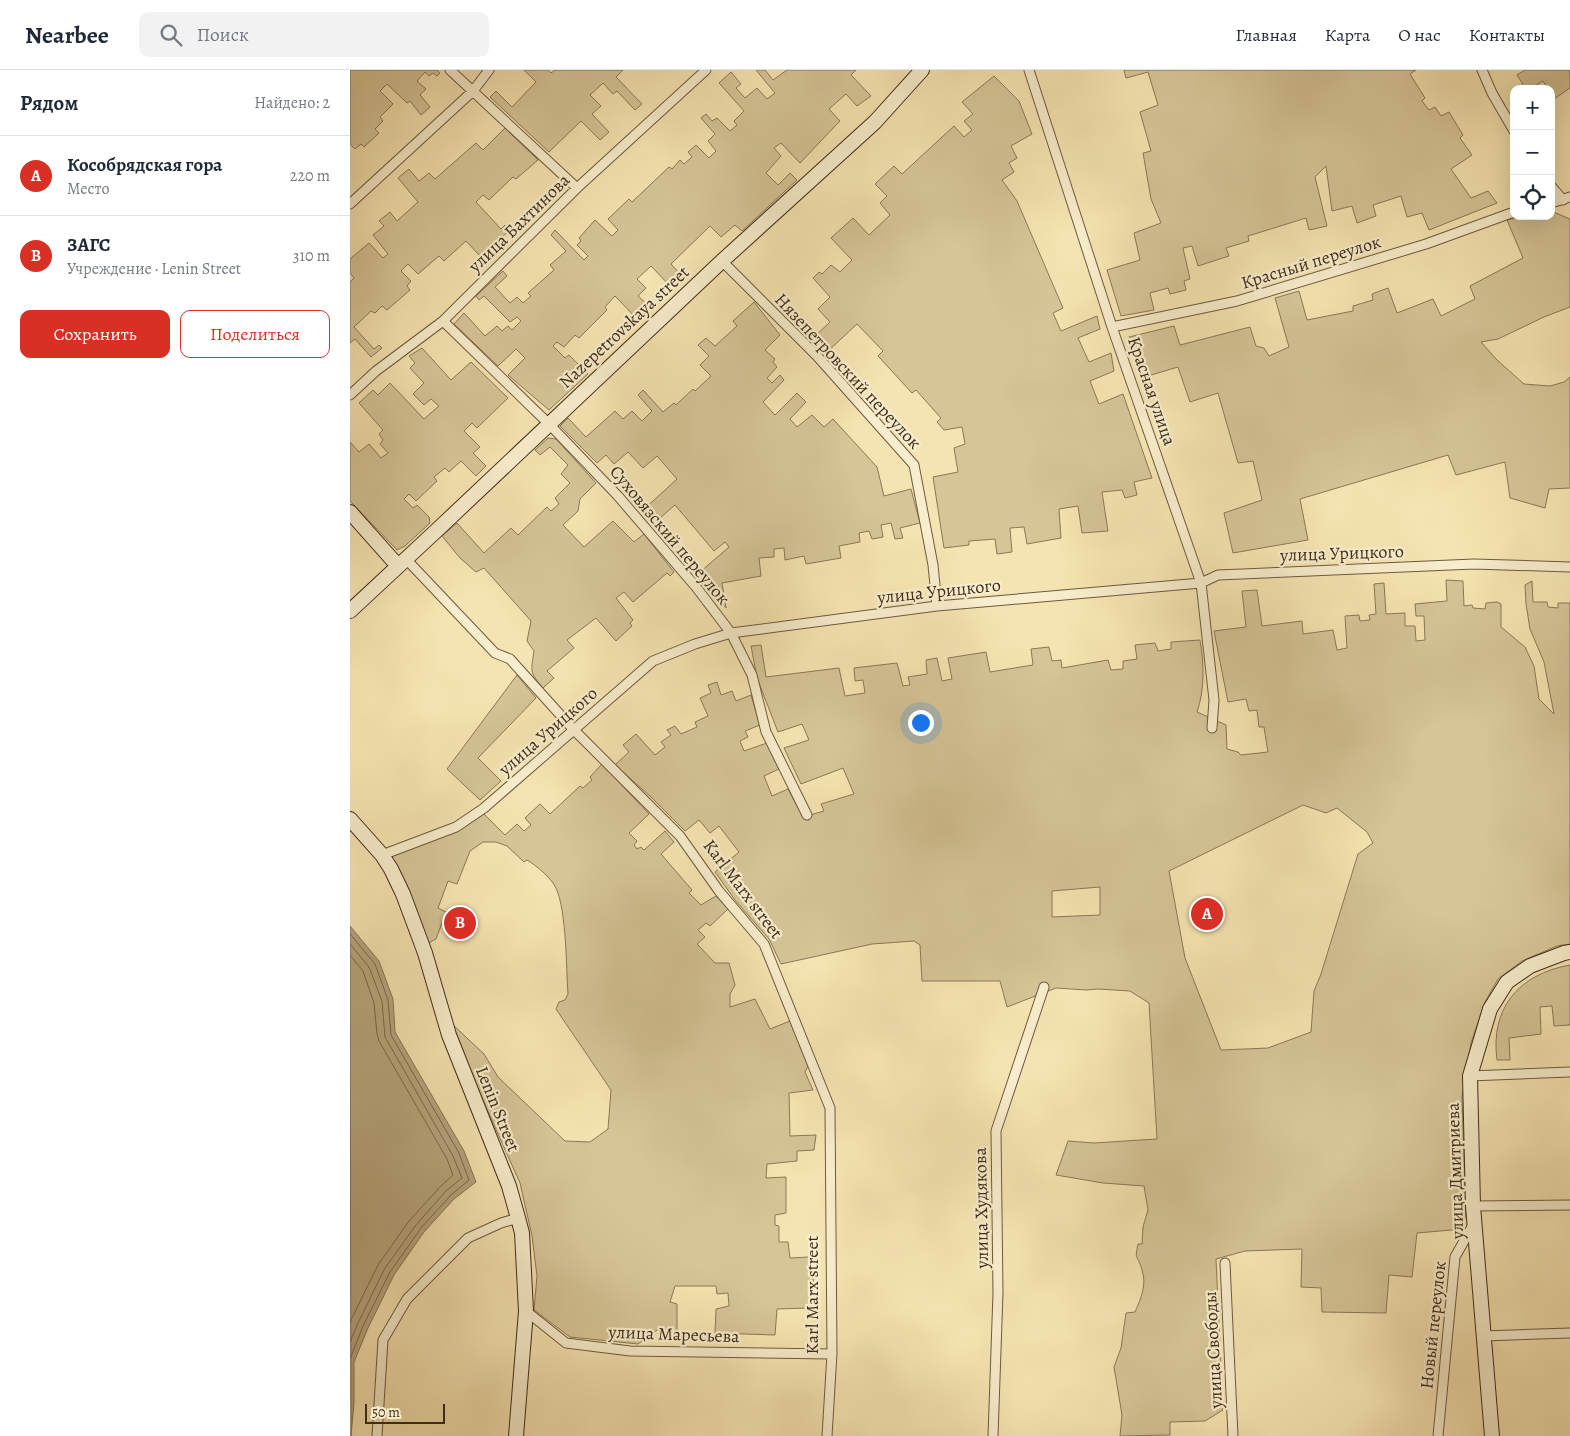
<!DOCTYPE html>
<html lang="ru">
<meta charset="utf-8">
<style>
body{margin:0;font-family:Alegreya,serif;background:#f2f2f3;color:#1f2937}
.controls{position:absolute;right:15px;top:15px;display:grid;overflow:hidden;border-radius:10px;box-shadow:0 5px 20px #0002}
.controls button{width:45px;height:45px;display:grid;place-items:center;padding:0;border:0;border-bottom:1px solid #e0e1e3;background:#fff;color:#1f2937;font:25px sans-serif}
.scale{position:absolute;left:15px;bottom:12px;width:80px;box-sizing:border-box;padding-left:5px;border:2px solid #402c19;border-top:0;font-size:14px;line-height:18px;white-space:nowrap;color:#402c19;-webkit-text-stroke:4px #f8edcc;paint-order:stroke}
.you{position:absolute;left:570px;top:652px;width:18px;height:18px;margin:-12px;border:4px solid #fff;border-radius:50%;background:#1a73e8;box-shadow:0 0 0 8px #1a73e833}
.badge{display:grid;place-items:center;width:32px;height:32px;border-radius:50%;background:#d93025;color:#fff;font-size:16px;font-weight:700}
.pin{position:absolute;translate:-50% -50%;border:2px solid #fff;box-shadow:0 1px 5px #0006}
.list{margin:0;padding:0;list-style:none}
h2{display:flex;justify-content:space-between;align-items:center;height:65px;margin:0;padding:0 20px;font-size:21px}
h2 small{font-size:16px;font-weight:400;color:#747a83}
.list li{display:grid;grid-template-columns:32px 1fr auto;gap:15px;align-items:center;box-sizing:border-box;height:80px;padding:0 20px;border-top:1px solid #e0e1e3}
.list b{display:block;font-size:19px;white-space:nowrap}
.list p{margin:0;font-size:16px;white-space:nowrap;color:#747a83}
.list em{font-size:16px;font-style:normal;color:#747a83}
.actions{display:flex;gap:10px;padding:15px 20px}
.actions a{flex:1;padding:11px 0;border:1px solid #d93025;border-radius:10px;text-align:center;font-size:18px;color:#d93025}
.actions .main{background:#d93025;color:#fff}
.icon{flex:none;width:28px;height:28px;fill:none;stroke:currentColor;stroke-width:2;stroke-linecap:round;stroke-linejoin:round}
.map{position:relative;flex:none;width:1220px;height:1366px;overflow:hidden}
header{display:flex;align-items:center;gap:30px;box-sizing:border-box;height:70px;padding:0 25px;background:#fff;border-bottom:1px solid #e0e1e3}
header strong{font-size:24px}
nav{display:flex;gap:28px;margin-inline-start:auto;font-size:18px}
.search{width:350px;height:45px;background:#f2f2f3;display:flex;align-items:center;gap:12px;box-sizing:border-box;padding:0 18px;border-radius:10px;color:#747a83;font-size:19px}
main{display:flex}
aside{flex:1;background:#fff}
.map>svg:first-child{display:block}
.green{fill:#d6c597;stroke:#8b7858;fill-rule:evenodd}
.water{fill:#b7a57d;stroke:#877555}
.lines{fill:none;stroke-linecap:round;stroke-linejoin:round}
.shore{stroke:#7c684b;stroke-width:1}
.street-casing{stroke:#6d5a3f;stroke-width:11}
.secondary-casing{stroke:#402c19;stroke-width:16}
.street{stroke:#f8edcc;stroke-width:9}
.secondary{stroke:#f8edcc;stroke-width:14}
.labels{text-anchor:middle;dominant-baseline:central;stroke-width:4.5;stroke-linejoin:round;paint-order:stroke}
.street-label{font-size:18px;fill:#402c19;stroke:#f8edcc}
</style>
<header>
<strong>Nearbee</strong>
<div class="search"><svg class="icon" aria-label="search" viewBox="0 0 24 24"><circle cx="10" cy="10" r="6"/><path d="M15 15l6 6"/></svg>Поиск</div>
<nav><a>Главная</a><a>Карта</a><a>О нас</a><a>Контакты</a></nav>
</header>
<main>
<aside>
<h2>Рядом<small>Найдено: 2</small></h2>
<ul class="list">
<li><span class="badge">A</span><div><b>Кособрядская гора</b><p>Место</p></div><em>220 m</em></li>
<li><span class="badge">B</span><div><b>ЗАГС</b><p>Учреждение · Lenin Street</p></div><em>310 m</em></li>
</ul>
<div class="actions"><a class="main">Сохранить</a><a>Поделиться</a></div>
</aside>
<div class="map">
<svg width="1220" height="1366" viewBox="0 0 1220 1366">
<rect width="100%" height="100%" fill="#f5e4b1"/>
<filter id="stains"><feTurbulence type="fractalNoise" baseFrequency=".004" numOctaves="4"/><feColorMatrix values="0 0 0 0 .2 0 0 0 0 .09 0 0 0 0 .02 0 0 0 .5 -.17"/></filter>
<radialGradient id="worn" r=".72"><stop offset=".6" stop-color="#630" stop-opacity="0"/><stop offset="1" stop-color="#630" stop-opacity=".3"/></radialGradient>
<path class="green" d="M0,0h87l3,3 -3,3 -4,-3 -4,3 -4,-4 -8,9 9,8 -6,6 10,12 -9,8 -11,-14 -3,2 -20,-19 -7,7 13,13 -13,13 3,4 -8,8 4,4 -15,14 -3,-3 -6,5 -5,-5z
M174,0h24l3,3 4,-3h68l-7,7 26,27 -7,6 -18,-19 -4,3 -10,-11 -13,12 11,11 -9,8 17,18 -9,8 -19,-19 -32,31 -59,-55 6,-6 16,16 24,-25z
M406,0h9l8,10 14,-10h69l-5,5 20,21 -14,10 -11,-12 -17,15 11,12 -40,42 -19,-20 -7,5 7,8 -15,17 12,12 12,-12 7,7 -55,51 -7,-6 -14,12 -11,-11 -39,38 11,12 -11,11 -20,-21 -14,13 9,9 -8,8 12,11 -13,12 -22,-23 -10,11 2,3 -28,28 -4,-3 -11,12 -7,-5 -4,4 12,12 4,-3 19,19 -39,36 -41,-35 17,-17 -9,-9 -18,17 -44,-42 10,-11 21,23 12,-10 5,5 6,-5 4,4 9,-9 -4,-4 -7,5 -26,-26 -5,4 -3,-4 27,-25 4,5 -12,11 15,16 7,-6 6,6 8,-7 -3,-3 26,-23 -4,-5 16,-14 -15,-16 4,-5 29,30 4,-4 -11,-11 4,-4 -2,-3 16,-18 17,16 6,-6 -10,-11 21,-20 3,3 37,-35 3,2 8,-9 4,4 8,-7 -4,-5 8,-7 13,13 7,-7 -8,-10 7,-7 -14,-16 5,-4 6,7 5,-3 13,13 7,-6 -3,-4 10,-10 -25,-28 12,-11 10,12 -5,4 9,10 12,-10 10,11 8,-6z
M774,0h292l-6,4 15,24 -3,3 7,9 6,-3 6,9 8,-4 14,23 -3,3 12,17 -21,14 20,29 17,-7 9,12 -68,27 -7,-17 -15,4 -6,-21 -28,9 3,11 -19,7 -5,-17 -20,5 -6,-45 -11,11 12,49 -18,4 -3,-12 -58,18 1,5 -23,7 3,8 -31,10 -6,-20 -9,2 7,31 -6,2 2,9 -16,4 -2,-6 -18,5 4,17 -33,6 -14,-46 33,-10 -6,-27 27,-10 -10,-24 -8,-46 8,-2 -11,-39 18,-7 -10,-33 -22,6z
M1175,0h45v18l-16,11 -3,-5v-5h-3l-5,-8 -13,8h-4l-9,-14z
M644,6l25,25 13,33 -21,12 6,12 -8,5 5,9 -12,8 15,21 46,107 -10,5 8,18 36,-15 3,13 -22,9 11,24 22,-9 3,18 -24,10 9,23 24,-10 29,84 -18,4 3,13 -12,3 -3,-8 -20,2 6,39 -26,2 -4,-27 -19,3 2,29 -34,6 -3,-17 -14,1 2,24 -15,2 -2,-15 -26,2v4l-25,3 -11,-71 25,-5 -4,-24 11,-4 -3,-17 -18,3 -7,-8 4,-4 -25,-28 -4,3 -34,-37 5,-5 -26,-27 -31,29 -14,-14 18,-17 -12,-13 12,-12 -17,-19 6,-6 3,2 9,-9 9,7 12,-12 -21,-22 22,-20 16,17 21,-20 -10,-12 7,-7 -12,-12 19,-18 8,8 52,-48 10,11 8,-7 -8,-9 9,-7 -11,-12z
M155,58l33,32 -22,19 -3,-2 -24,23 -6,-5 -7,7 25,27 4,-4 5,5 -30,26 -14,-15 -22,20 -5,-5 -21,18 -10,-10 -7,7 10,10 -4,5 3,4 -23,20 -5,-4 -7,7 -4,-2 -17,16 20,22 5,-4 3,3 -11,9 -16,-18 -5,4v-61l4,-4 -4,-5v-14l19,-16 14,15 5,-4 -15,-19 11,-9 -5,-5 11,-9 7,9 21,-19 -20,-24 11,-9 10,12 10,-8 6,6 41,-36 7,7z
M1201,141l19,8v88l-26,10 -46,22 -17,3 16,18 27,24 26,2 14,-4 6,-5v111l-21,1 -4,19 -35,-10 -5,-36 -49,13 -8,-20 -148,44 8,41 -75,13 -9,-40 38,-13 -9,-39 -15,2 -20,-70 -28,9 -12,-35 -37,11 -12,-41 45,-11 6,19 70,-18 6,19 8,2 5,8 20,-9 -14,-49 24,-7 8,29 46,-9v-5l20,-6 -1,-6 16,-6 9,25 36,-14 8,17 34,-17 -5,-13 53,-28 -16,-38 19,-4h25z
M404,232l26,33 -15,15 10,9 -2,3 4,5 -10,11 5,5 8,-8 4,5 -21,22 12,13 22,-22 9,9 -16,17 7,8 15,-12 12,12 9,-8 44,48 7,29 27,-7 9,34 -20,5 3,10 -8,1 -4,-16 -10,2 2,12 -11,2 -3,-8 -10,2 1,9 -21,4 2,12 -35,6 -2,-8 -19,4 -1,-12 -10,1v8l-15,1 2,18 -39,7 4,25 -27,-35 30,-26 -4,-5 -11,9 -39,-46 -22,19 -11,-13 35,-32 -20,-23 -14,12 -15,-16 -14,12 -8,-9 -9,8 -37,-37 8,-8 18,19 29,-26 8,8 9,-8 10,10 10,-10 -14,-16 5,-5 20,22 11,-9 2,2 17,-16 2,2 16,-15 -11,-11 9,-9 -11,-11 8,-7 9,8 22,-20 -4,-5z
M72,278l29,32 20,-18 37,36 -31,30 -5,-5 -8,8 16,16 -7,6 13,13 -10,10 -15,-15 -12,11 -4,-4 -11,9 3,4 -21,20 -7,-7 -5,5 9,9 4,-3 12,12 1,6 -25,23 -8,4 -47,-49v-59l9,10 10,-8 12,14 7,-5 -8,-9 3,-4 -4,-6 4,-4 -24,-27 14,-13 5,5 12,-12 34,36 15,-13 -8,-7 -7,6 -11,-11 11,-11 -14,-15 5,-5 -6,-7z
M198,368l8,1 40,44 -16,16 -2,12 -15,14 21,22 29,-26 21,21 10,-8 30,38 -4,4 -3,-3 -34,29 -9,-10 -8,6 17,22 -3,3 2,3 -16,15 -20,-23 -29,22 7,8 -27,23 7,7 -11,10c-14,-16 -12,-17 -9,-37l-7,-10 4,-20 -47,-53 -8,4 -16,-14 -18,-22 15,-13 27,30 27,-25 7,7 29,-28 4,4 8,-7 -4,-6 15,-15 -9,-9 7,-9 -18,-18 -10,8 -5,-5z
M1096,510l17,1 1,25 8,-1 1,3 12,1 1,-6 11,-1 4,2v23l24,20 9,19 5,33 15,15 -10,-52 -14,-33 -4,-25 -1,-19 7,-4 1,21h14l1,5 10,1v-5h12v341l-13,2 -35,15 -24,18 -13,23 -14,41 -9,54 4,115 -3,17 -46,4 -5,44 -23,-2 -3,38 -64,-1 -1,-24 -20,-1 1,-38 -57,2 -29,8 7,151 -18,11 -35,1v13l-50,1 2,-21 -8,-48 7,-19 5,-35 9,-1c6,-14 12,-27 7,-42 -4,-15 -8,-9 -4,-26h4l1,-17 5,-17 -4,-24 -41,-3 -47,-8 12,-34 26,2 63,-4 -8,-136 -19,-12 -32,-2 -12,1 -30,-2 -49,19 -7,-26h-78l-2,-36 -6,-4 -42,3 -91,20 -12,-25 -34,-39 -20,-28 24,-20 -20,-26 -9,7 -11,-13 -14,11 -35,-35 -35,-31 14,-13 -6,-7 13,-11 19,21 10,-8 -4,-5 10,-7 -4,-5 8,-4 6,8 16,-7 -2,-5 13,-6 -8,-18 11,-5 -3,-8 9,-3 4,13 11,-4 4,10 15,-6 9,30 -15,6 3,6 -8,4 4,10 23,-8 12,26 -15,7 8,20 16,-7 15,28 21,-6 -3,-7 33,-10 -11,-26 -42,16 -17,-36 25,-8 -7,-16 -24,8 -21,-54 -6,-32 10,-1 5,32 73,-9 6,28 20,-3 -2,-13 -8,1 -1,-13 43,-5 6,23 7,-1 -2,-8 19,-3 -1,-14 11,-2 5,23 10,-2 -4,-21 38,-6 4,20 43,-7 -2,-16 18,-2 3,14 9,-1 1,8 46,-8 3,10 12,-1v-8l14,-2 -2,-14 20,-2 3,8 13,-2v-7l29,-2c4,23 5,49 -3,72l29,13 1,24 11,3 3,3 27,-3 -4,-25h-5l-2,-17 -8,1 -3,-12 -18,3 -14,-71 32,-4 -4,-36 15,-1 5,36 40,-5 1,13 30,-4 4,20 10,-2 -2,-32 14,-1 1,6 10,-1 -1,-5 7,-1 -2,-30 10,-1 2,31 19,-1v13h10l1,15 9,-1 -1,-24h-8l-1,-12 32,-3zM953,735l23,8 11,-5 30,24 6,11 -15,11 -37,120 -7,17 -3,41 -43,16 -47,2 -36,-92 -16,-87zM750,817v28l-48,2v-26z
M167,605l19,23 -58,60 23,23 -21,19 -33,-31z
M252,694l47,50 -20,19 8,8 -3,4 3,4 4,-2 3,3 21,-19 9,11 -13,12 31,36 -3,3 12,12 15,-9 12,13 -18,17 -4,-3 -8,7 7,7 -8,7 18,19h14l6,22 -5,9v13l25,-8 15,30 20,-8 18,45 -3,6 8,18 -24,3 1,43 26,-1 -2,15 -17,1v10l-30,3 -1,14 20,-1v36l-11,2v10l4,1v16h9l2,16 19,-1 4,12 1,45h-5l-1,-6 -31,1 -2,26 -60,-2 1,-24 13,-3 -1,-13 -11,1 -1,-8h-41l-5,16 7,2v29h-4v-3h-16l-19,14 -68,-7 -36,-27 3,-34 -5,-40 -12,-53 -48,-107 -20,-52 32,30 14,23 67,64 25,1 18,-13 3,-39 -55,-81 3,-7 6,-2 3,-6c-2,-25 -1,-93 -15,-111 -6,-8 -16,-17 -26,-23l-3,2 -17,-16 -11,-4h-13l-13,9 -13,33 -9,-3 -10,27 8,4 -10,27 -9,5 -37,-87 68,-26 26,-17 21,21 12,-11 7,7 7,-6 -6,-7 15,-14 10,10 30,-28 3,2 9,-8 -2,-3z
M1220,895v60l-16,1 -2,-20 -12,1 1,27 -32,4 1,22h-13c-7,-52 22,-86 73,-95z"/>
<path class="water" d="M0,856l29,35 14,38 2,33 69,119 12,31 -22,17 -30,33 -30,43 -26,53 -14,34v41l-3,33z"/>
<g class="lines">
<path class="shore" d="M0,864l25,30 13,36 3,35 68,118 10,27 -18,15 -30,33 -31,44 -27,54 -13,33
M0,874l19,23 13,34 3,36 68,119 9,22 -16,13 -30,34 -31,43 -27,55 -8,19
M0,885l13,16 11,32 3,31 2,7 68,118 6,16 -12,11 -32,35 -31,44 -28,57"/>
<defs>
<path id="street" d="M100,0l127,118
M679,0l83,257 89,256 13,117 -2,28
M1132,0l10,23 22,38
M1201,116l12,14
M1201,133l19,-6
M0,134l123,-113 16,-21
M372,191l95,95 97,109 19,100 4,41
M93,251l106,103 69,72 78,91 35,46 21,42 14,57 41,83
M762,257l125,-26 189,-57 88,-32
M0,325l26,-24 67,-50 134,-133 129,-118
M56,489l89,94 15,6 63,70 107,107 39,55 45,53 66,164 2,246 -5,82
M32,785l74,-28 28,-19 169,-147 42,-17 36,-11 206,-27 264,-23 17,-8 256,-11 96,3
M1120,1006l100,-4
M1123,1136l97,-1
M875,1193l8,173
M176,1241l40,32 64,8 202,3
M1133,1266l87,-3
M27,1366l6,-96 24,-41 61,-61 33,-15 17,-5
M643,1366l5,-143 -2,-162 48,-144
M1088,1366l17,-179 18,-32"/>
<path id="secondary" d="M0,442l48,54
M0,541l86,-80 286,-270 153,-139 47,-52
M0,749l32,36 9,14 12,25 22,59 24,82 60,151 9,32 4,15 4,78 -10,125
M1142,1366l-19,-230 -3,-130 20,-67 17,-27 23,-16 34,-13 6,-1"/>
</defs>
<use href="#street" class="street-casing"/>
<use href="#secondary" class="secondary-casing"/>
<use href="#street" class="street"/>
<use href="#secondary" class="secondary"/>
</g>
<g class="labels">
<g class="street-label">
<text transform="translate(169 153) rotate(-44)">улица Бахтинова</text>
<text transform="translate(961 192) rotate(-17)">Красный переулок</text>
<text transform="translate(274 257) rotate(-43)">Nazepetrovskaya street</text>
<text transform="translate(498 301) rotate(47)">Нязепетровский переулок</text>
<text transform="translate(802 321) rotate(71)">Красная улица</text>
<text transform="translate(320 465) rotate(50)">Суховязский переулок</text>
<text transform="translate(992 483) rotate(-2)">улица Урицкого</text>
<text transform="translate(589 521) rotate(-6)">улица Урицкого</text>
<text transform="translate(198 661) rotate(-41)">улица Урицкого</text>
<text transform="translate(393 819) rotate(53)">Karl Marx street</text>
<text transform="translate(148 1039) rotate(68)">Lenin Street</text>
<text transform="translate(1105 1101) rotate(-92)">улица Дмитриева</text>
<text transform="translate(631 1138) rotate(-91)">улица Худякова</text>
<text transform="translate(462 1225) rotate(-90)">Karl Marx street</text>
<text transform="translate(1083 1255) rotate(-84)">Новый переулок</text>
<text transform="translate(324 1264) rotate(2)">улица Маресьева</text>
<text transform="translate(863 1280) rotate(-93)">улица Свободы</text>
</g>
</g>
<rect width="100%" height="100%" filter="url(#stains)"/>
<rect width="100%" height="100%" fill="url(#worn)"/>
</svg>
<div class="controls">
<button>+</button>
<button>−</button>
<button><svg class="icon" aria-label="locate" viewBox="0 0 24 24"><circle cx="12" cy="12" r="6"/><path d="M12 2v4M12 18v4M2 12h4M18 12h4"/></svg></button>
</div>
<div class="scale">50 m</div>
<div class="you"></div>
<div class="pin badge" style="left:857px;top:844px">A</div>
<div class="pin badge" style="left:110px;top:853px">B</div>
</div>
</main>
